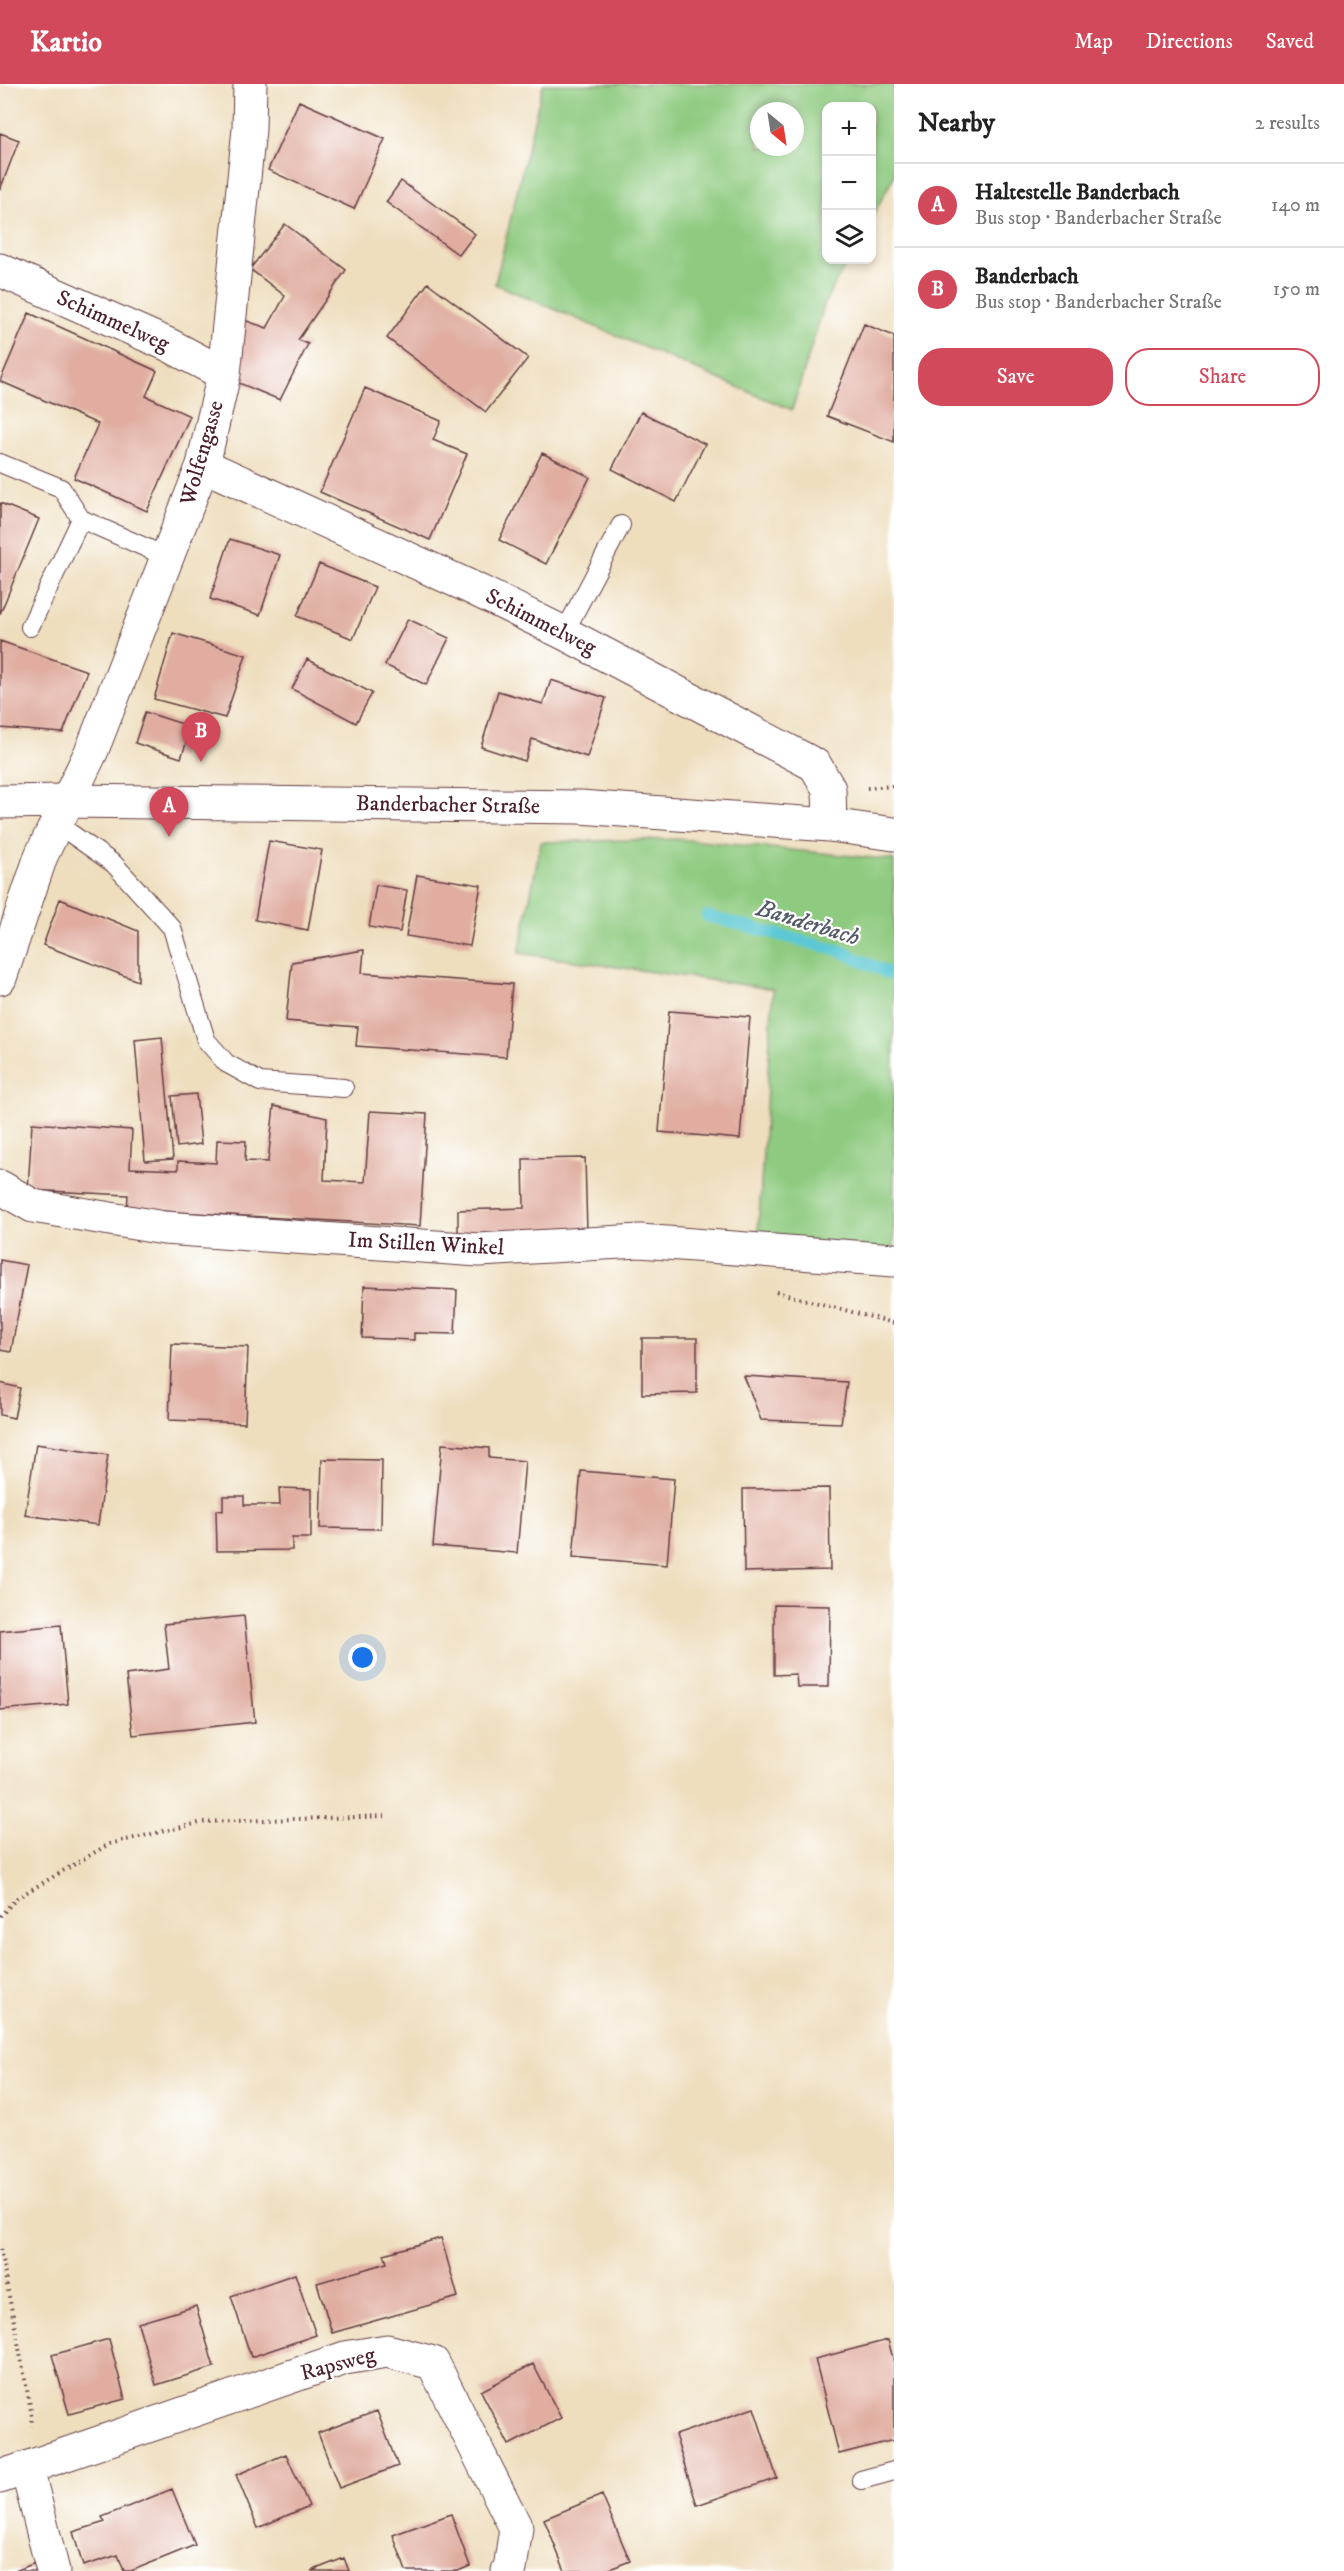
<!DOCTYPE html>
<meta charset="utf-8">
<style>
body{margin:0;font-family:"IM FELL DW Pica",serif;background:#f6f6f6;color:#222}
.controls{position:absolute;right:18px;top:18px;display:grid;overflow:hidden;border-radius:12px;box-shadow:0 3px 9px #0003}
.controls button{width:54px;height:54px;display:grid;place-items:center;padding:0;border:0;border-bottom:2px solid #e0e0e0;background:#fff;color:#222;font:30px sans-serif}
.compass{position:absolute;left:750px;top:18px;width:54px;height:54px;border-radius:50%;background:#fff;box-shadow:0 3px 9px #0003;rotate:150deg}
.you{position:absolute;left:363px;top:1574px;width:21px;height:21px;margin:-15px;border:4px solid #fff;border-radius:50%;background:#1a73e8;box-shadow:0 0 0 9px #1a73e833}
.badge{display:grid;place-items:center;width:39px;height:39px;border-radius:50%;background:#d1495b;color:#fff;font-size:20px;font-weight:700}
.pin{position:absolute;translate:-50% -50px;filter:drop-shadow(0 2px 3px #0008)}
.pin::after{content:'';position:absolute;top:32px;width:21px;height:18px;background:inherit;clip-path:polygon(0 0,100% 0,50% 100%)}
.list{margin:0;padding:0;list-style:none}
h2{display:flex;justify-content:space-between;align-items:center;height:78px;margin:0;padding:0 24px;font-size:26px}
h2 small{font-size:20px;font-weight:400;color:#767676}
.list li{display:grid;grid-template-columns:39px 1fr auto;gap:18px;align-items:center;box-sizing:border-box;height:84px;padding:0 24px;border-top:2px solid #e0e0e0}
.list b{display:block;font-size:22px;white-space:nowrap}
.list p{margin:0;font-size:20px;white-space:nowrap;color:#767676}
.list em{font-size:20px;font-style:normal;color:#767676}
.actions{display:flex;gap:12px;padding:18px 24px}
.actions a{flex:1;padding:14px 0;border:2px solid #d1495b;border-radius:24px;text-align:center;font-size:21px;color:#d1495b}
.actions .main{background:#d1495b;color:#fff}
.icon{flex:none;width:33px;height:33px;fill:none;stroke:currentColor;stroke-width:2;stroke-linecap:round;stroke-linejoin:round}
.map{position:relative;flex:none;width:894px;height:2487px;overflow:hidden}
header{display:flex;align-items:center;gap:36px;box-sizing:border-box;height:84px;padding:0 30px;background:#d1495b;color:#fff}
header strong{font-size:28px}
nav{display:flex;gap:33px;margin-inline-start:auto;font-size:21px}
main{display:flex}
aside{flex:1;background:#fff}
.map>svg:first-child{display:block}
.green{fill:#8eca7f;stroke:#6c7455;stroke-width:1.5;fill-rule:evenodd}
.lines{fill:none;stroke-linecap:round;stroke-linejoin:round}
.stream{stroke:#5dc9d4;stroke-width:12}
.building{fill:#e0ada0}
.lane-casing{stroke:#633c41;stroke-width:20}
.street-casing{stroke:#633c41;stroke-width:35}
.secondary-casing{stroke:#633c41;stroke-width:35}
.path{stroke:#633c41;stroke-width:4;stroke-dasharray:1.5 4.5;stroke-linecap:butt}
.lane{stroke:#fff;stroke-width:18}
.street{stroke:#fff;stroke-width:33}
.secondary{stroke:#fff;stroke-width:33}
.labels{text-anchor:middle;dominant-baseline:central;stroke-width:4.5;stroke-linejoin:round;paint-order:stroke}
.street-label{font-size:22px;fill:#4a1f2b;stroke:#fff}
.water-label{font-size:24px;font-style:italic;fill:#515a66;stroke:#fff}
</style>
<header>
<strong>Kartio</strong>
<nav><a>Map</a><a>Directions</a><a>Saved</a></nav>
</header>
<main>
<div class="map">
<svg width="894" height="2487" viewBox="0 0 894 2487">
<rect width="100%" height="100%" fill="#fff"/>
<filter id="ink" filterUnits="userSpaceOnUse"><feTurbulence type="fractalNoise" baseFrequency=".0167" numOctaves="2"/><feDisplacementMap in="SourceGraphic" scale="12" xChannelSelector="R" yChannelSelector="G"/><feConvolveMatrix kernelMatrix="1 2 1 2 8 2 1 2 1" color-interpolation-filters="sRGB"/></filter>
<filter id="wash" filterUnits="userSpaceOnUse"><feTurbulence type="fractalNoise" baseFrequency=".008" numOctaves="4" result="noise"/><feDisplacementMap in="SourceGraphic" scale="24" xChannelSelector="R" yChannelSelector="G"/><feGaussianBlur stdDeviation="1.35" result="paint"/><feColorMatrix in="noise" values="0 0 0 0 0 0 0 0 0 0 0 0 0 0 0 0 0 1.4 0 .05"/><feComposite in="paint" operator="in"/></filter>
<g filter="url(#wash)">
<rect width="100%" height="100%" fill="#eedebe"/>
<path class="green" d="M543,0h351v92l-22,41v-111h-46v154h22l-23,42 -33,108 -297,-126zM759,27h36v36h-36z
M678,755l216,21v394l-136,-19 15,-246 -254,-36 22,-111z"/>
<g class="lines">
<path class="stream" d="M707,832l134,35 53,25"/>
</g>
<g id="blocks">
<path class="building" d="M299,17l86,38 -31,70 -86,-39z
M0,49l19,7 -19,50z
M401,97l74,53 -16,21 -73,-53z
M285,140l61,46 -48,70 10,4 -28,56 -41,-17 5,-63 23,8 18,-32 -35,-27z
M428,199l100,75 -42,54 -99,-74z
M29,229l128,58 -11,25 44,20 -43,95 -73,-33 24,-54 -98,-43z
M864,240l30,12v106l-67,-26z
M365,304l76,33 -8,19 34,14 -37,86 -110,-48z
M641,328l64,32 -29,58 -64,-33z
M542,369l48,24 -44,87 -47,-24z
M0,419l39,16 -39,95z
M230,455l50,16 -20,60 -50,-16z
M319,480l56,23 -22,52 -56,-23z
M408,535l41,19 -23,47 -41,-20z
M173,549l73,22 -21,63 -71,-19z
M0,557l87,30 -24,62 -63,-5z
M307,575l65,34 -16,30 -64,-34z
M551,596l55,18 -19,59 -55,-18 -7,22 -44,-14 17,-56 45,13z
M145,628l47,15 -11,31 -46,-15z
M269,757l53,9 -14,80 -53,-10z
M417,791l64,10 -11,61 -64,-10z
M376,801l31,5 -7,42 -31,-5z
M60,815l78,32v50l-95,-36z
M364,866l-2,23 150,11 -6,73 -150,-11 2,-19 -72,-6 6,-59z
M669,927l81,6 -10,122 -81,-7z
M162,953l11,122 -28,2 -10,-121z
M196,1010l5,50 -24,3 -5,-51z
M274,1022l53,12 -3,62 41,2 5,-71 57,3 -7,112 -293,-17 1,-14 -100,-5 4,-67 100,7 -2,38 48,2v-9l38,2 1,-23 29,1 -1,20 23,1z
M585,1074l2,75 -129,3v-26l66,-2 -1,-49z
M0,1176l27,5 -16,87 -11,-2z
M364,1202l93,4 -2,44 -41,-1v7l-52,-2z
M642,1254h55v55l-55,1z
M172,1260l76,3 -3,76 -76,-3z
M744,1292l103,6 -6,41 -80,-3z
M0,1299l20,5 -6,30 -14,-3z
M36,1360l72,11 -10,70 -73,-10z
M442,1360l47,4v10l36,3 -8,92 -84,-7z
M322,1375l60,1 -1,69 -61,-1z
M581,1387l93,8 -7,86 -94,-8z
M279,1404l32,1v49h-19v12l-75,1 -1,-41 7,1v-15h21v9h36z
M829,1404l1,82 -86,2 -1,-83z
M774,1521l56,1 -1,81h-32l-1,-13 -22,1z
M244,1532l11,106 -122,13 -7,-60 43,-6 -5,-45z
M61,1541l7,79 -68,6v-79z
M441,2154l17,59 -126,36 -15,-50 70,-20 -3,-9z
M295,2190l21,61 -65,22 -20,-61z
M196,2222l18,61 -58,18 -18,-62z
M109,2255l16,60 -56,15 -17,-59z
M888,2256l6,22v78l-55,14 -24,-95z
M533,2280l28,54 -52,27 -28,-54z
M754,2324l23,70 -80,27 -22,-70z
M377,2327l21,55 -59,22 -21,-55z
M286,2370l23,52 -51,22 -22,-53z
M172,2405l23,56 -64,26h-7l-6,-16 -35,11 -10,-34 32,-10 -3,-5z
M602,2411l28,66 -25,10h-40l-21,-52z
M451,2430l19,52 -12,5h-52l-13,-36z
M344,2474l5,13h-38z
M35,2479l2,8h-22z"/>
</g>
</g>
<g filter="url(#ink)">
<use href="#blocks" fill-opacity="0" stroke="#633c41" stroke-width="1.5"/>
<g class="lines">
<defs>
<path id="lane" d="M0,379l61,25 20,31
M30,543l51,-108 86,38
M564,549l57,-108
M56,739l58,41 58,64 34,112 20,23 34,19 84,6
M861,2396l33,-9"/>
<path id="street" d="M0,186l169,75 55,29
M203,381l265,121 96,47 251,132 14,24 1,36
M0,894l41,-122 51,-106 111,-285 21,-91 25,-245 1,-45
M0,1103l33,19 131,22 315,22 161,-9 254,19
M27,2385l26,102
M0,2393l345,-119 42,-7 46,12 83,165 -6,41 -2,2"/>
<path id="secondary" d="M0,718l67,-1 513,6 250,18 64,9"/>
</defs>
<use href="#lane" class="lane-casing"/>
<use href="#street" class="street-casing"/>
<use href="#secondary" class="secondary-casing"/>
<path class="path" d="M867,704l27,-2
M776,1208l118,31
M0,1832l17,-18 92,-54 94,-22 185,-6
M0,2165l32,167 -1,10"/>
<use href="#lane" class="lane"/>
<use href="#street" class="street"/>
<use href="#secondary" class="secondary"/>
</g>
</g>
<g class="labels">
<g class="street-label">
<text transform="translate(113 237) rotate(24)">Schimmelweg</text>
<text transform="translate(202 369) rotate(-74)">Wolfengasse</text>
<text transform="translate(541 538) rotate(27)">Schimmelweg</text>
<text transform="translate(448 721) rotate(1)">Banderbacher Straße</text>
<text transform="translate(426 1160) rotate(3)">Im Stillen Winkel</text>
<text transform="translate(338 2280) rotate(-15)">Rapsweg</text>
</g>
<g class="water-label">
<text transform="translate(808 839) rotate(17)">Banderbach</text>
</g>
</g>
</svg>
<div class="controls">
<button>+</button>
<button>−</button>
<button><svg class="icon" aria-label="layers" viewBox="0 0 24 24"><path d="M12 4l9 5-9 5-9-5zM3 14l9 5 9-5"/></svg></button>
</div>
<svg class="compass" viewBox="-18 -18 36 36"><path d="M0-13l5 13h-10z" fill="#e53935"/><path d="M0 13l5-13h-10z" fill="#767676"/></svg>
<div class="you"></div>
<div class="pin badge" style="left:169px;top:753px">A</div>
<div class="pin badge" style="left:201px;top:678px">B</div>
</div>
<aside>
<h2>Nearby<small>2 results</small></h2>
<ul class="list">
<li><span class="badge">A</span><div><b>Haltestelle Banderbach</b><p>Bus stop · Banderbacher Straße</p></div><em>140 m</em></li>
<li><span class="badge">B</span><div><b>Banderbach</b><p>Bus stop · Banderbacher Straße</p></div><em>150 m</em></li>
</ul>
<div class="actions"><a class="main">Save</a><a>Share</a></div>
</aside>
</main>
